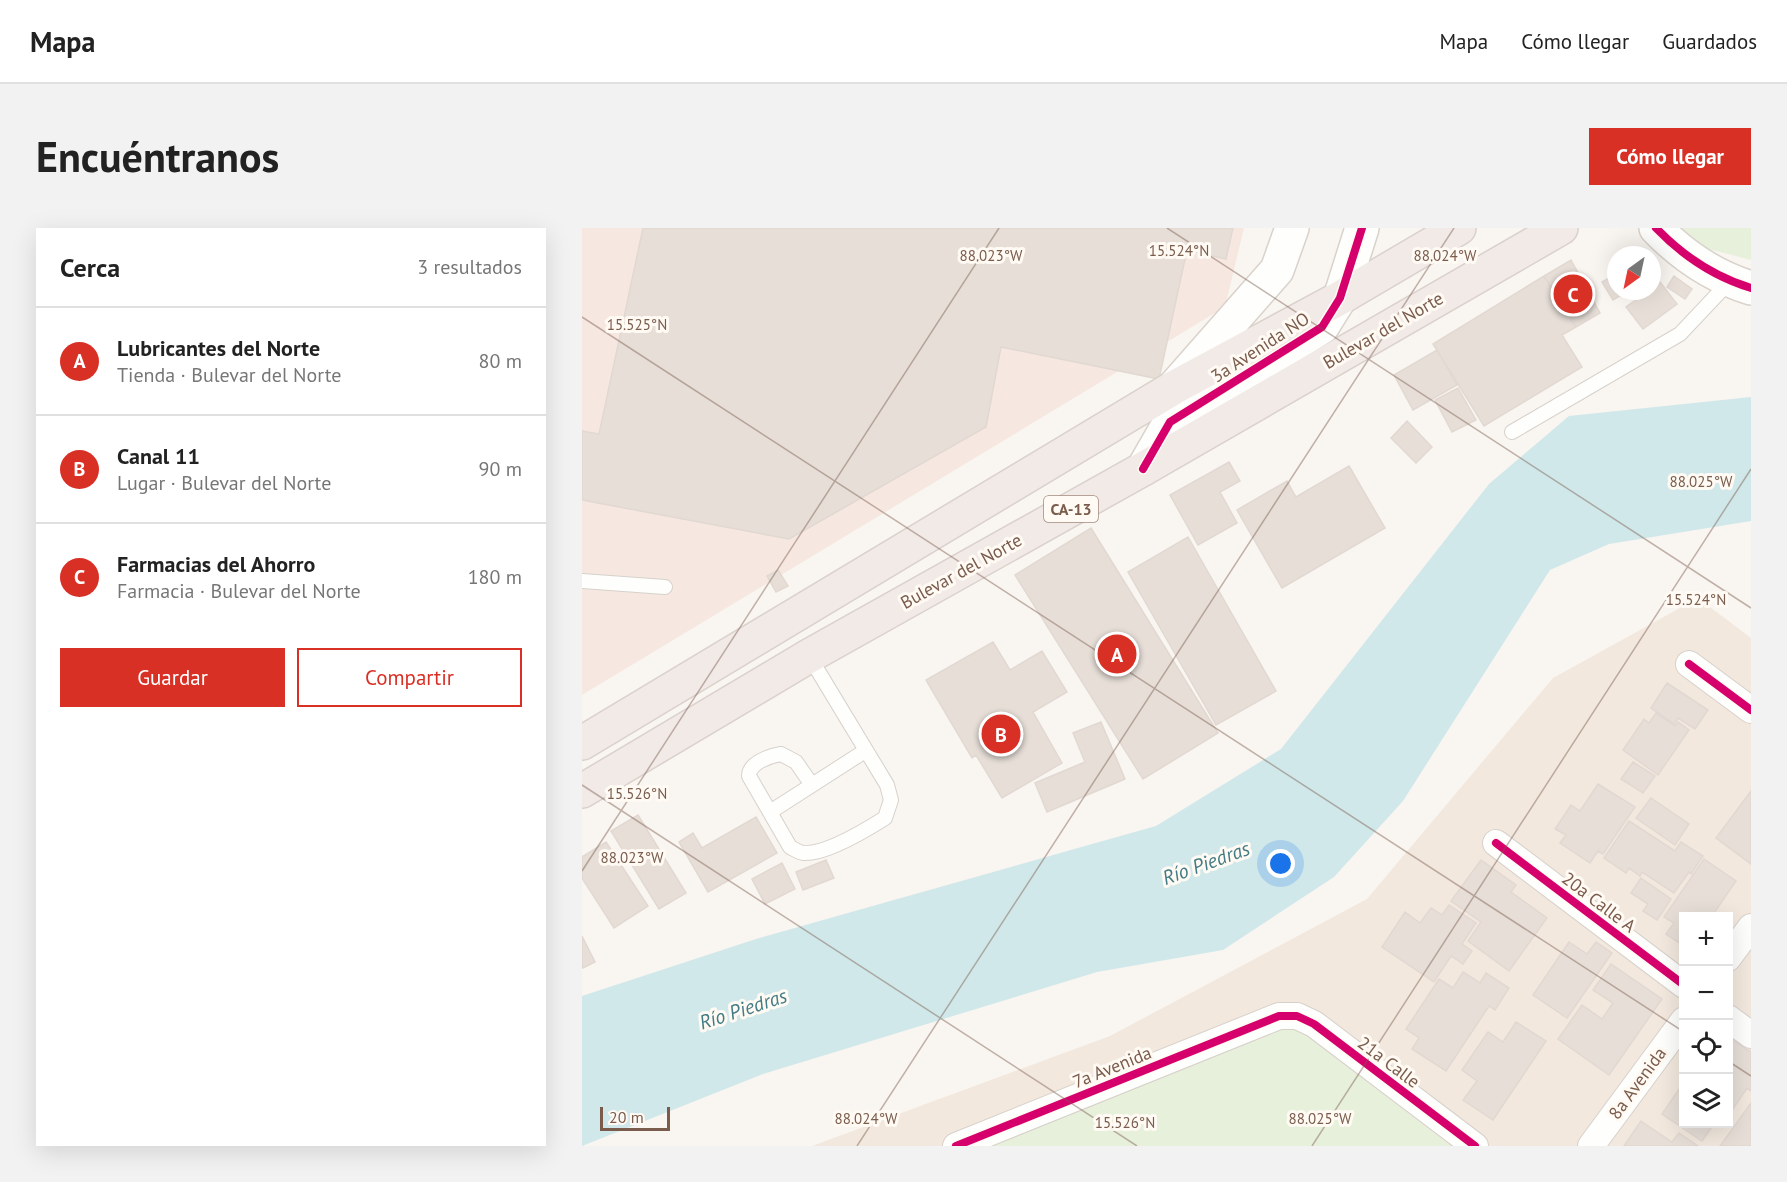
<!DOCTYPE html>
<html lang="es">
<meta charset="utf-8">
<style>
body{margin:0;font-family:"PT Sans",sans-serif;background:#f2f2f2;color:#222}
.controls{position:absolute;right:18px;bottom:18px;display:grid;overflow:hidden;border-radius:0px;box-shadow:0 6px 24px #0002}
.controls button{width:54px;height:54px;display:grid;place-items:center;padding:0;border:0;border-bottom:2px solid #e0e0e0;background:#fff;color:#222;font:30px sans-serif}
.compass{position:absolute;left:1025px;top:18px;width:54px;height:54px;border-radius:50%;background:#fff;box-shadow:0 6px 24px #0002;rotate:213deg}
.scale{position:absolute;left:18px;bottom:15px;width:70px;box-sizing:border-box;padding-left:6px;border:3px solid #7a5c4d;border-top:0;font-size:16px;line-height:21px;white-space:nowrap;color:#7a5c4d;-webkit-text-stroke:4px #fffaf3;paint-order:stroke}
.you{position:absolute;left:699px;top:636px;width:21px;height:21px;margin:-15px;border:4px solid #fff;border-radius:50%;background:#1a73e8;box-shadow:0 0 0 9px #1a73e833}
.badge{display:grid;place-items:center;width:39px;height:39px;border-radius:50%;background:#d93025;color:#fff;font-size:20px;font-weight:700}
.pin{position:absolute;translate:-50% -50%;border:3px solid #fff;box-shadow:0 2px 6px #0006}
.list{margin:0;padding:0;list-style:none}
h2{display:flex;justify-content:space-between;align-items:center;height:78px;margin:0;padding:0 24px;font-size:26px}
h2 small{font-size:20px;font-weight:400;color:#767676}
.list li{display:grid;grid-template-columns:39px 1fr auto;gap:18px;align-items:center;box-sizing:border-box;height:108px;padding:0 24px;border-top:2px solid #e0e0e0}
.list b{display:block;font-size:22px;white-space:nowrap}
.list p{margin:0;font-size:20px;white-space:nowrap;color:#767676}
.list em{font-size:20px;font-style:normal;color:#767676}
.actions{display:flex;gap:12px;padding:18px 24px}
.actions a{flex:1;padding:14px 0;border:2px solid #d93025;border-radius:0px;text-align:center;font-size:21px;color:#d93025}
.actions .main{background:#d93025;color:#fff}
.icon{flex:none;width:33px;height:33px;fill:none;stroke:currentColor;stroke-width:2;stroke-linecap:round;stroke-linejoin:round}
.map{position:relative;flex:none;width:1169px;height:918px;overflow:hidden;border-radius:0px}
header{display:flex;align-items:center;gap:36px;box-sizing:border-box;height:84px;padding:0 30px;background:#fff;border-bottom:2px solid #e0e0e0}
header strong{font-size:28px}
nav{display:flex;gap:33px;margin-inline-start:auto;font-size:21px}
.intro{display:flex;align-items:center;justify-content:space-between;box-sizing:border-box;height:144px;padding:0 36px}
h1{margin:0;font-size:42px}
.button{padding:15px 27px;border-radius:0px;background:#d93025;color:#fff;font-size:21px;font-weight:700}
main{display:flex;gap:36px;padding:0 36px}
aside{flex:1;background:#fff;border-radius:0px;box-shadow:0 6px 24px #0002}
.map>svg:first-child{display:block}
.residential{fill:#f2e8de;fill-rule:evenodd}
.commercial{fill:#f6e8e1}
.green{fill:#e7f0db}
.water{fill:#d0e8ea}
.building{fill:#e6ded7;stroke:#e2d8d2;stroke-width:1.5}
.lines{fill:none;stroke-linecap:round;stroke-linejoin:round}
.lane-casing{stroke:#d7d1cb;stroke-width:16}
.street-casing{stroke:#d7d1cb;stroke-width:28}
.secondary-casing{stroke:#d9d2cb;stroke-width:36}
.highway-casing{stroke:#dad1cc;stroke-width:36}
.lane{stroke:#fefefd;stroke-width:14}
.street{stroke:#fefefd;stroke-width:26}
.secondary{stroke:#fefefd;stroke-width:33}
.highway{stroke:#f2eae7;stroke-width:33}
.cycleway-casing{stroke:#fffaf3;stroke-width:11}
.cycleway{stroke:#d6006c;stroke-width:8}
.ticks{fill:none;stroke:#7a5c4d;stroke-width:1.5;stroke-opacity:0.45}
.labels{text-anchor:middle;dominant-baseline:central;stroke-width:6;stroke-linejoin:round;paint-order:stroke}
.shield{fill:#fffaf3;stroke:#a28b7f;stroke-width:1.5}
.shield-label{font-size:16px;font-weight:bold;fill:#7a5c4d}
.street-label{font-size:18px;fill:#7a5c4d;stroke:#fffaf3}
.water-label{font-size:20px;font-style:italic;fill:#437c86;stroke:#fffaf3}
.ticks-label{font-size:15px;text-anchor:middle;fill:#7a5c4d;stroke:#fffaf3;stroke-width:6;stroke-linejoin:round;paint-order:stroke}
</style>
<header>
<strong>Mapa</strong>
<nav><a>Mapa</a><a>Cómo llegar</a><a>Guardados</a></nav>
</header>
<div class="intro"><h1>Encuéntranos</h1><a class="button">Cómo llegar</a></div>
<main>
<aside>
<h2>Cerca<small>3 resultados</small></h2>
<ul class="list">
<li><span class="badge">A</span><div><b>Lubricantes del Norte</b><p>Tienda · Bulevar del Norte</p></div><em>80 m</em></li>
<li><span class="badge">B</span><div><b>Canal 11</b><p>Lugar · Bulevar del Norte</p></div><em>90 m</em></li>
<li><span class="badge">C</span><div><b>Farmacias del Ahorro</b><p>Farmacia · Bulevar del Norte</p></div><em>180 m</em></li>
</ul>
<div class="actions"><a class="main">Guardar</a><a>Compartir</a></div>
</aside>
<div class="map">
<svg width="1169" height="918" viewBox="0 0 1169 918">
<rect width="100%" height="100%" fill="#f9f5f0"/>
<path class="residential" d="M1116,370l53,40v508h-939l298,-110 257,-137 186,-221zM1102,688h44v208h-44z"/>
<path class="commercial" d="M0,0h662l-19,79 -643,388z"/>
<path class="green" d="M1094,0h75v32l-50,-13z
M708,793l161,125h-480z"/>
<path class="water" d="M1169,169v124l-142,23 -59,26 -147,231 -69,76 -111,73 -126,22 -334,102 -181,72v-150l174,-57 400,-113 125,-77 208,-265 80,-68z"/>
<path class="building" d="M61,0h590l-7,31 -39,-9 -28,129 -158,-32 -15,80 -197,112 -207,-39v-69l17,3z
M989,32l29,53 -24,14 -32,-51z
M1034,46v17h12l-15,9 -11,-18z
M962,48l32,51 -14,8 20,32 -98,59 -51,-82z
M1092,48l18,13 -7,10 -18,-12z
M1078,54l17,22 -34,25 -17,-22 22,-16h4v-3z
M855,122l20,35 -44,25 -19,-35z
M876,160l18,32 -24,12 -17,-32z
M825,193l25,26 -16,16 -25,-25z
M647,234l11,19 -20,11 17,31 -39,22 -28,-50z
M767,238l36,62 -103,60 -45,-78 50,-29 9,16z
M509,300l127,205 -75,46 -128,-204z
M606,309l88,154 -60,34 -88,-153z
M196,342l10,16 -12,6 -9,-16z
M411,414l17,28 32,-19 25,41 -34,20 29,51 -60,35 -26,-43 -4,3 -46,-78z
M1085,455l41,27 -13,19 -17,-11 -4,6 -23,-16z
M1074,485l19,13 3,-4 11,8 -31,45 -35,-25 21,-31 5,4z
M519,494l24,57 -78,33 -12,-29 50,-21 -12,-29z
M1051,534l22,14 -12,17 -22,-14z
M1016,556l37,23 -32,47 -5,-3 -8,12 -30,-20 6,-8 -11,-6 16,-24 9,6z
M1169,563v73l-35,-26z
M1069,570l38,26 -14,21 -39,-27z
M56,587l48,78 -27,16 -48,-78z
M174,589l21,36 -69,39 -29,-50 14,-9 9,15z
M1047,593l46,30 6,-9 22,14 -12,18 -2,-2 -15,21 -32,-21 -2,4 -11,-8 -3,5 -22,-15z
M24,614l42,64 -34,22 -32,-50v-21z
M1122,631l32,22 -24,35h-28v30l-18,-12 8,-11 -10,-6z
M244,632l8,18 -31,12 -7,-18z
M899,632l35,25 -5,7 36,26 -38,53 -41,-30 13,-19 -30,-21z
M200,635l13,26 -30,15 -13,-25z
M1059,650l30,21 -14,21 -14,-9 5,-7 -17,-11z
M867,677l27,18 -14,21 10,7 -9,13 -12,-8 -17,26 -52,-35 23,-35 15,11 11,-15 11,7z
M0,708l13,26 -12,6 -1,-2z
M987,714l18,12 9,-12 16,11 -45,65 -34,-23z
M1029,736l51,35 -53,76 -51,-36 24,-34 20,14 11,-16 -20,-13z
M881,744l17,11 6,-10 23,15 -14,22 -6,-4 -43,65 -34,-22 7,-11 -13,-9 33,-50 14,9z
M934,794l30,19 -53,79 -30,-20 14,-19 -15,-11 26,-38 15,10z
M1146,809l23,15v39l-4,-3 -19,28z
M1102,854v42h30l-12,17 -40,-27z
M1169,875v43h-31z
M1059,893l31,21 7,-9 19,13h-74z"/>
<g class="lines">
<defs>
<path id="lane" d="M930,204l168,-98 50,-53
M0,353l83,6
M227,428l78,129 4,15 -6,18c-19,12 -60,37 -82,35 -5,-1 -9,-4 -13,-6l-41,-71c0,-13 20,-20 32,-22l15,8 16,23
M188,584l95,-61"/>
<path id="street" d="M1107,436l62,46
M914,615l188,142
M1146,730l23,-31
M1146,790l23,17
M374,918l323,-130h18l17,8 161,122
M1009,918l93,-126"/>
<path id="secondary" d="M1074,0c26,27 59,49 95,60
M593,158l102,-116 15,-42
M561,241l27,-47 152,-95 18,-29 22,-70"/>
<path id="highway" d="M0,515l593,-356 165,-89 119,-70
M0,563l227,-135 334,-187 418,-241"/>
</defs>
<use href="#lane" class="lane-casing"/>
<use href="#street" class="street-casing"/>
<use href="#secondary" class="secondary-casing"/>
<use href="#highway" class="highway-casing"/>
<use href="#lane" class="lane"/>
<use href="#street" class="street"/>
<use href="#secondary" class="secondary"/>
<use href="#highway" class="highway"/>
<defs>
<path id="cycleway" d="M1074,0c26,27 59,49 95,60
M561,241l27,-47 152,-95 18,-29 22,-70
M1107,436l62,46
M914,615l188,142
M374,918l323,-130h18l17,8 161,122"/>
</defs>
<use href="#cycleway" class="cycleway-casing"/>
<use href="#cycleway" class="cycleway"/>
</g>
<path class="ticks" d="M585,0l584,380M0,89l1102,715M0,557l555,361M0,643l417,-643M1146,833l23,15M275,918l597,-918M730,918l439,-677"/>
<g class="labels">
<rect class="shield" x="462" y="268" width="54" height="26" rx="4.5"/>
<g class="shield-label">
<text x="489" y="281">CA-13</text>
</g>
<g class="street-label">
<text transform="translate(801 102) rotate(-30)">Bulevar del Norte</text>
<text transform="translate(678 119) rotate(-33)">3a Avenida NO</text>
<text transform="translate(379 343) rotate(-29)">Bulevar del Norte</text>
<text transform="translate(1017 674) rotate(37)">20a Calle A</text>
<text transform="translate(807 834) rotate(37)">21a Calle</text>
<text transform="translate(530 839) rotate(-22)">7a Avenida</text>
<text transform="translate(1055 855) rotate(-54)">8a Avenida</text>
</g>
<g class="water-label">
<text transform="translate(624 635) rotate(-20)">Río Piedras</text>
<text transform="translate(161 781) rotate(-18)">Río Piedras</text>
</g>
</g>
<g class="ticks-label">
<text x="597" y="28">15.524°N</text>
<text x="863" y="33">88.024°W</text>
<text x="409" y="33">88.023°W</text>
<text x="55" y="102">15.525°N</text>
<text x="1119" y="259">88.025°W</text>
<text x="1114" y="377">15.524°N</text>
<text x="55" y="571">15.526°N</text>
<text x="50" y="635">88.023°W</text>
<text x="284" y="896">88.024°W</text>
<text x="738" y="896">88.025°W</text>
<text x="543" y="900">15.526°N</text>
</g>
</svg>
<div class="controls">
<button>+</button>
<button>−</button>
<button><svg class="icon" aria-label="locate" viewBox="0 0 24 24"><circle cx="12" cy="12" r="6"/><path d="M12 2v4M12 18v4M2 12h4M18 12h4"/></svg></button>
<button><svg class="icon" aria-label="layers" viewBox="0 0 24 24"><path d="M12 4l9 5-9 5-9-5zM3 14l9 5 9-5"/></svg></button>
</div>
<svg class="compass" viewBox="-18 -18 36 36"><path d="M0-13l5 13h-10z" fill="#e53935"/><path d="M0 13l5-13h-10z" fill="#767676"/></svg>
<div class="scale">20 m</div>
<div class="you"></div>
<div class="pin badge" style="left:535px;top:426px">A</div>
<div class="pin badge" style="left:419px;top:506px">B</div>
<div class="pin badge" style="left:991px;top:66px">C</div>
</div>
</main>
